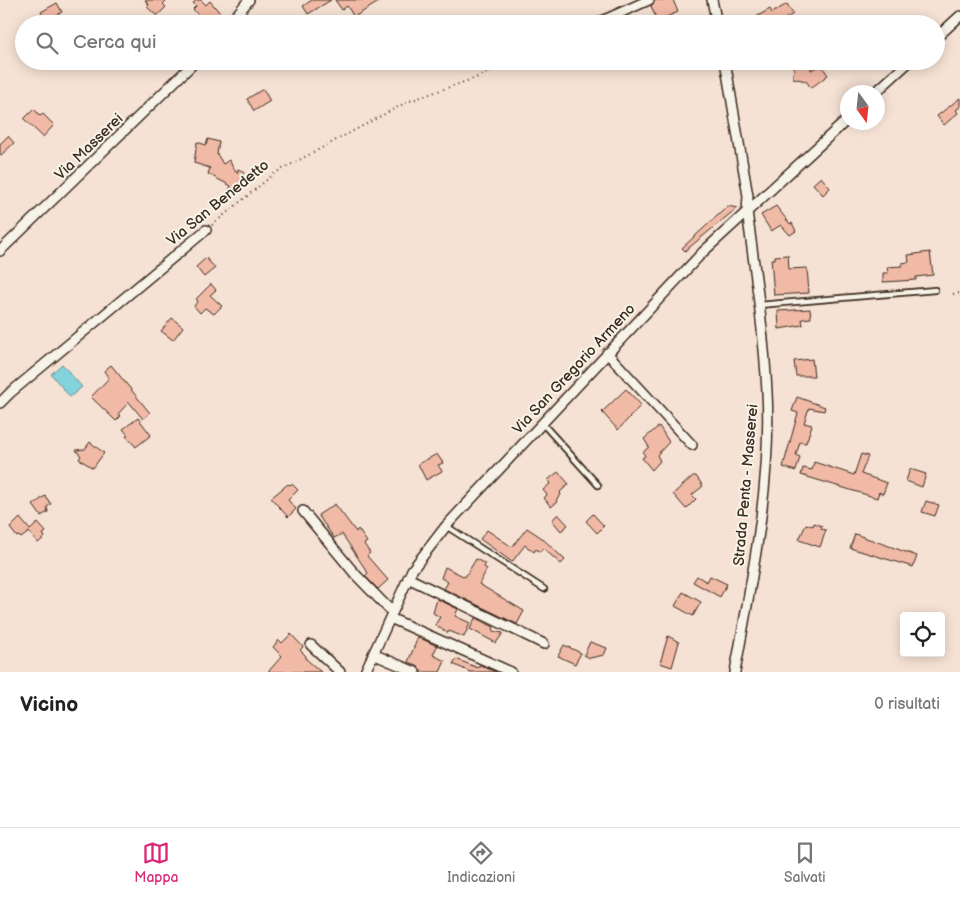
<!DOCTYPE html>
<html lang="it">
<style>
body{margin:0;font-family:"Balsamiq Sans",sans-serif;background:#f6f6f6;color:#222}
.controls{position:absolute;right:15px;bottom:15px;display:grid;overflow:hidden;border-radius:5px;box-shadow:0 2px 12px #0003}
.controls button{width:45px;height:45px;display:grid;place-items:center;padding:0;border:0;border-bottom:1px solid #e0e0e0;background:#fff;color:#222;font:25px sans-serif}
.compass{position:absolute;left:840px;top:85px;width:45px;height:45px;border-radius:50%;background:#fff;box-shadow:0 2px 12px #0003;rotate:165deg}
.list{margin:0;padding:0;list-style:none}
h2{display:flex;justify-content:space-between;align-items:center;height:65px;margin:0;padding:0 20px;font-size:21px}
h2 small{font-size:16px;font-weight:400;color:#767676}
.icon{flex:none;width:28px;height:28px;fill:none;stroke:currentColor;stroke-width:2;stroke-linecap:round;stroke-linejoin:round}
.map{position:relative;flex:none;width:960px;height:672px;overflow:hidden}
.search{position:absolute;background:#fff;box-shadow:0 2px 12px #0003;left:15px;right:15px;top:15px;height:55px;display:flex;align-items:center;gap:12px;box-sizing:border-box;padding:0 18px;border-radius:28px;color:#767676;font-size:19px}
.sheet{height:155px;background:#fff}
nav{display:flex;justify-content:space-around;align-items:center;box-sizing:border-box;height:70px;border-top:1px solid #e0e0e0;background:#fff;font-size:14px;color:#767676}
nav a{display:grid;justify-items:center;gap:2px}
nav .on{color:#db2777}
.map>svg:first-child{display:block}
.water{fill:#83d3dd;stroke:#668f91}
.building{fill:#f1baa6;stroke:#3b2a1e}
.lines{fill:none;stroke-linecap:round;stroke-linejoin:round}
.lane-casing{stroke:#3b2a1e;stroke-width:8}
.street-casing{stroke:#3b2a1e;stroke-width:12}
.path{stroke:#3b2a1e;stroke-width:2;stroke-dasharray:1 4;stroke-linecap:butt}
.lane{stroke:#f7f3e8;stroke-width:4.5}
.street{stroke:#f7f3e8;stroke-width:9}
.labels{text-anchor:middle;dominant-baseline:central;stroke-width:4;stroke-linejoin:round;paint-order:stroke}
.street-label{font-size:15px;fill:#3b2a1e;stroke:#f7f3e8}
</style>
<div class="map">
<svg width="960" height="672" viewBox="0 0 960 672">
<rect width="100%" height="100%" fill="#f5e2d4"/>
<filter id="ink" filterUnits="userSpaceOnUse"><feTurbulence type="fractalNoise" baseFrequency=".02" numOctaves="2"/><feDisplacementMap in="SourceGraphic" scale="10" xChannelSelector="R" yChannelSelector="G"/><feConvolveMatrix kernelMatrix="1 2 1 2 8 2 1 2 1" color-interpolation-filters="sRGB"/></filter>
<g filter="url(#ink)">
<path class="water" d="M62,364l20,23 -12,10 -19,-23z"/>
<path class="building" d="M145,0h22l-4,4 3,3 -9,9 -10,-9 2,-2z
M197,0h4l5,5 4,-4 10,12 -11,11h-3l-13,-15 3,-3 -3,-3z
M312,0h19l-23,14 -5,-8z
M335,0h47l-28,17 -7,-11 -5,4z
M655,0h18l5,12 -21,9 -6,-15z
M57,3l5,9 -16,9 -5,-9z
M787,4l6,10 -16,10h-17l-4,-7 14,-8 2,4z
M795,61l16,1v8l10,-5 7,10 -17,13 -5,-7 -13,-3z
M263,89l7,12 -16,10 -7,-12z
M960,98v9l-4,3 2,3 -14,12 -7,-9z
M34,109l6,7 3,-2 11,11 -11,12 -19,-18z
M8,136l6,7 -14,13v-12z
M208,139l11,3 -2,12 6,10 6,-4 8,13 1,-4 6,3 -9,23 -12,9 8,-18 -23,-12 2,-6 -16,-5 3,-21 9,3z
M821,177l9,11 -7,7 -10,-11z
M728,206l9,2 -52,43 -3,-3z
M776,206l14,18 2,-1 4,8 -6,4 -9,-10 -10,6 -10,-16z
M930,252l3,23 -17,2v3l-33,2v-9h5l-1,-6 15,-1v-3l7,-1 -1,-7z
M788,255l1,14 18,-1 2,25 -35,2 -3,-36h4v-3z
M206,258l9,10 -11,9 -8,-10z
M211,284l5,6 -6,5 12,11 -8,8 -9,-6 -5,5 -6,-7 4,-5 -2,-2z
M810,309l1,9 -9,1 1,6 -24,4 -1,-18z
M172,318l11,9 -10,13 -12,-9z
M812,359l2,17h-18l-2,-15z
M111,365l39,48 -7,6 -14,-17 -11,12 3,2 -5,5 -25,-24 18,-19 -5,-7z
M626,389l15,16 -23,25 -16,-18z
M797,397l28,10 -1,4 -15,-3 -5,15 8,2 -6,18 -6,-1 -4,13 4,2 -4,14 -13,-4 15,-54 -6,-2z
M138,418l13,17 -15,12 -10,-11 2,-1 -5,-6z
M659,426l10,16 -12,13 3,6 -8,9 -10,-12 3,-2 -2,-4 6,-5 -5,-8z
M90,442l14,11 -11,15 -14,-9 2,-3 -5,-6 9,-1z
M437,454l6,9 -5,2 4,6 -16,9 -8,-16z
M861,454l7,2 -7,18 26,9 -4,11 -4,-2 -2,6 -76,-23 2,-7 9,2 2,-8 40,13z
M910,469l16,5 -4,13 -16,-6z
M558,472l11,12 -9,8 1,3 -5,5 1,2 -6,5 -7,-9 3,-3 -4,-5 8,-7 -3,-3z
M693,476h3l7,10 -11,9 4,4 -10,10 -13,-15z
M288,484l1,1 3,-1 6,6 -10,10 8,9 -8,8 -17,-19z
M45,496l6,8 -4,3 1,5 -7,4 -8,-11z
M926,501l13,4 -4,11 -13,-4z
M335,504l21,28 2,-3 9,13 -3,2 6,9 -3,3 21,24 -10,9 -13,-13 3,-3 -26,-39 -8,4 -16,-23z
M558,514l10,11 -7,6 -9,-11z
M593,514l11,12 -7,7 -11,-12z
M20,518l10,12 8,-7 8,9 -3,2 2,3 -7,6 -9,-11 -8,6 -2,-2 -2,1 -7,-9z
M814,523l8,3 -1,3 5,1 -6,17 -21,-7 7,-16 7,2z
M527,528l15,10 23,22 -4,4 -18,-16 -3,4 -4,-3 -2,3 -9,-7 -13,17 -32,-23 7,-9 25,17z
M855,534l62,22 -4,11 -63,-19z
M476,559l9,5 -1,3 3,2 -8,15 45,27 -7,13 -73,-35 4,-7 -7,-4 4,-11 20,10z
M697,576l10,6 3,-6 17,8 -7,13 -27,-15z
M683,592l18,10 -8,14 -18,-10z
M437,599l21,10 -3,7 15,7 -6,14 -15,-6 -1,2 -13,-8 5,-8 -7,-4z
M475,618l19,9 -2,4 11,2 -7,10 -26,-14z
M291,634l12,13 -3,3 6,6v3l15,13h-53l14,-16 -9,-9 6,-7 3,3z
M668,636l11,6 -7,25 -12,-4z
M418,637l19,9 -4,9 12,6 -5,11h-19l-3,-6 -10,-4z
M590,642l17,6 -3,7 -14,3 -6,-3z
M564,645l17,8 -6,11 -17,-8z
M456,659l22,9 1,-3 17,7h-26l-17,-8z"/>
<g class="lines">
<defs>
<path id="lane" d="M759,305l176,-15
M542,423l56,62
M446,526l98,63"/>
<path id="street" d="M712,0l5,24
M229,24l20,-24
M595,24l54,-24
M936,38l24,-22
M725,61l23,135 -1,15c8,60 17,121 20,181 5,91 -16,191 -32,280
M876,92l34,-31
M0,251l196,-190
M607,353l85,92
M0,403l10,-10 196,-163
M303,511l52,63 37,38
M408,578l136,66
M390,618l121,54
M311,645l29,27
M373,654l42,18
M365,672l47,-102 34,-44 257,-274 145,-133"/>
</defs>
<use href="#lane" class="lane-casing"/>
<use href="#street" class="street-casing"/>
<path class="path" d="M212,225l63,-52 132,-71 71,-25 34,-16
M953,294l7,-1"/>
<use href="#lane" class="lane"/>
<use href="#street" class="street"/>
</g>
</g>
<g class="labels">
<g class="street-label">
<text transform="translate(89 147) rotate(-44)">Via Masserei</text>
<text transform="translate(218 203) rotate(-39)">Via San Benedetto</text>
<text transform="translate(574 369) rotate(-47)">Via San Gregorio Armeno</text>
<text transform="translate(746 485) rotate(-85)">Strada Penta - Masserei</text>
</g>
</g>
</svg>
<div class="controls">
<button><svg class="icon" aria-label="locate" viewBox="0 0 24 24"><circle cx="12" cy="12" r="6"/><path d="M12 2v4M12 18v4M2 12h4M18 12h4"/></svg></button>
</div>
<svg class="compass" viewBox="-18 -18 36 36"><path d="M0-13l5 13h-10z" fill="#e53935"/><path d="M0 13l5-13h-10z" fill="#767676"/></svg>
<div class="search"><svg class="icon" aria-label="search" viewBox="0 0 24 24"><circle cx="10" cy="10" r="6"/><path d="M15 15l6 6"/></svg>Cerca qui</div>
</div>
<section class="sheet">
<h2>Vicino<small>0 risultati</small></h2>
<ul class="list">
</ul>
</section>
<nav>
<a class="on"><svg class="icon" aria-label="map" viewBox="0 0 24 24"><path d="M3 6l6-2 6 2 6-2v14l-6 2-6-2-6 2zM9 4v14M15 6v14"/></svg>Mappa</a>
<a><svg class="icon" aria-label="directions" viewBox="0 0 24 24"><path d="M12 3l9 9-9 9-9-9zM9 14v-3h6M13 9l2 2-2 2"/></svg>Indicazioni</a>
<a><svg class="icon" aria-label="saved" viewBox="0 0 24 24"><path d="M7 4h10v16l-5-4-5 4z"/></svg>Salvati</a>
</nav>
